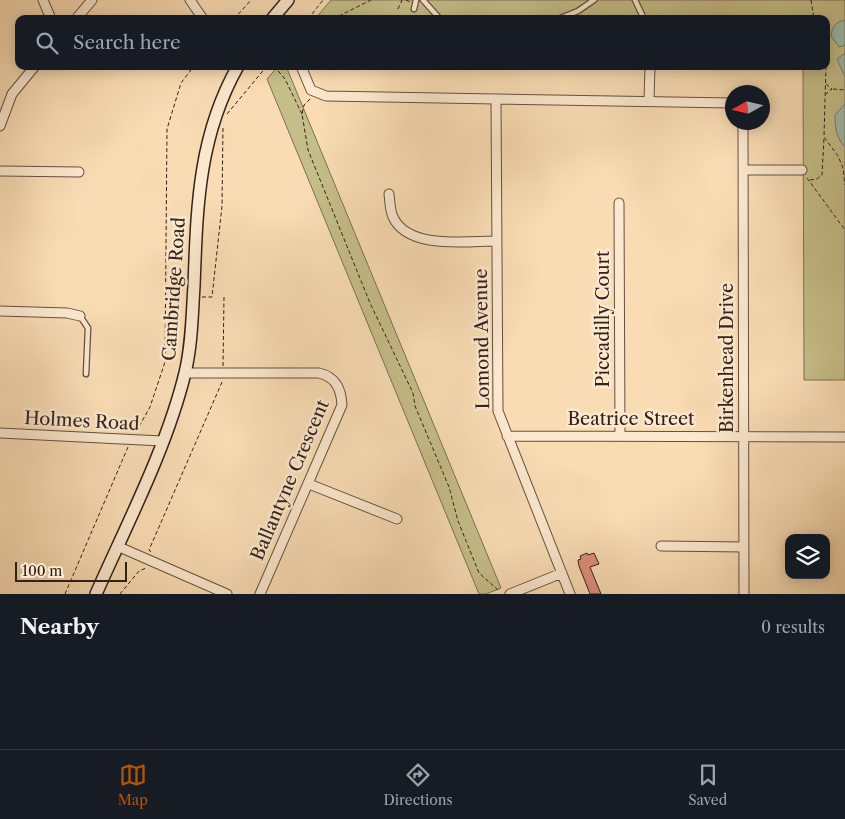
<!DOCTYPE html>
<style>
body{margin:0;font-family:"Libre Caslon Text",serif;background:#242831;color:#f1f3f6}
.controls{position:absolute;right:15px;bottom:15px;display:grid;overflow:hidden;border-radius:10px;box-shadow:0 2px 12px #0003}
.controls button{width:45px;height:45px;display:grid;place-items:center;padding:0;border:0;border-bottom:1px solid #363941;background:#171b24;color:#f1f3f6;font:25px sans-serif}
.compass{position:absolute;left:725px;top:85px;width:45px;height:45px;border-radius:50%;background:#171b24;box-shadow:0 2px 12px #0003;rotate:262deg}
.scale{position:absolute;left:15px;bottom:12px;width:112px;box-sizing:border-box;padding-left:5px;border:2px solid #33211b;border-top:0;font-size:14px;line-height:18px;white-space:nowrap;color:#33211b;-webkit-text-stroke:4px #fbe8ce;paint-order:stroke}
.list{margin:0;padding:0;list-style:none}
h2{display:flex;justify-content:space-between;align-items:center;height:65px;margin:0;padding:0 20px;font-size:21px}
h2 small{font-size:16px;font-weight:400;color:#9ea1a6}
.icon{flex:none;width:28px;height:28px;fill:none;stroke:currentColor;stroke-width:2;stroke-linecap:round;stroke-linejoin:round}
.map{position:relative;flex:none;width:845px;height:594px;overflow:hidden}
.search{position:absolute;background:#171b24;box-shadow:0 2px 12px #0003;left:15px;right:15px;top:15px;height:55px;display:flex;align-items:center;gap:12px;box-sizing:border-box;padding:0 18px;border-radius:10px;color:#9ea1a6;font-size:19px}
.sheet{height:155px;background:#171b24}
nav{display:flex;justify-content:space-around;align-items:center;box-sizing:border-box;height:70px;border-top:1px solid #363941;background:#171b24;font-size:14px;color:#9ea1a6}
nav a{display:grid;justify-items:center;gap:2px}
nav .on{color:#b45309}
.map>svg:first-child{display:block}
.green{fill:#c5be88;stroke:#7c7052}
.water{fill:#9ebcac;stroke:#737e72}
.building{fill:#de8e7c;stroke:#33211b}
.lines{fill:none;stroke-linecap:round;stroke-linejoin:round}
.service-casing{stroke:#645041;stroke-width:7}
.minor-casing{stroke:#645041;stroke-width:11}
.secondary-casing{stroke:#33211b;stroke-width:14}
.path{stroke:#33211b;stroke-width:1;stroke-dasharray:4 2.5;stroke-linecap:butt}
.service{stroke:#fbe8ce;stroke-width:4.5}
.minor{stroke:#fbe8ce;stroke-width:9}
.secondary{stroke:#fbe8ce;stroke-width:11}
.labels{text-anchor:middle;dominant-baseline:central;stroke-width:5;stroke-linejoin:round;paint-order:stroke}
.street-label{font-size:18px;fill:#33211b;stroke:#fbe8ce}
</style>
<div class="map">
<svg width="845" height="594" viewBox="0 0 845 594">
<rect width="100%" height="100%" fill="#f9dcb4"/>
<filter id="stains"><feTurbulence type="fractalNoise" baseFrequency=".004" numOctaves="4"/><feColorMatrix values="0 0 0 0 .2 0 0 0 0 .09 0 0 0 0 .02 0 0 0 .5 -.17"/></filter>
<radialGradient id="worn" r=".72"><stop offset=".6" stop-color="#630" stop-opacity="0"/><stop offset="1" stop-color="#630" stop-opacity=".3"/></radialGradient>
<path class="green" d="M331,0h514v380h-41l-1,-314h23v-47h-511z
M278,66h8l215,522 -15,6h-7l-212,-515z"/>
<path class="water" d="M845,20v25l-6,2 -8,-11c1,-9 4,-14 14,-16z
M845,53v24l-8,-18z
M845,104v43c-9,-9 -10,-20 -10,-32z"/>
<path class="building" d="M587,553l1,2 6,-2 5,11 -9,3 11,27h-11l-11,-28 -1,-6 3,-1 -1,-3z"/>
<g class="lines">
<defs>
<path id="service" d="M423,0l17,19
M635,0l9,19
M414,9l2,-9
M558,19l20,-8 16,-11
M80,316l8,12 -2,46"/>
<path id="minor" d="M43,0l8,19
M190,0l13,19
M76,19l16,-19
M301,66l10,24 15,6 406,7
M496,99l2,312 72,183
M649,101l1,-35
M743,122l1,472
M0,126l12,-32 23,-28
M743,170h59
M0,171l79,1
M389,194c1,8 1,17 4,23 15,33 74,24 103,24
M619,203l1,232
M0,311l67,2 13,3
M185,373h134c17,4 22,16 23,32l-82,189
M0,433l162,8
M507,436l338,1
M309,484l88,35
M117,546l110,48
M661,546l83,1
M510,594l52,-21"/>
<path id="secondary" d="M272,19l16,-19
M96,594c31,-70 71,-147 89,-221 7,-29 7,-58 9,-87 3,-79 4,-149 44,-220"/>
</defs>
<use href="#service" class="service-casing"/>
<use href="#minor" class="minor-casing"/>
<use href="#secondary" class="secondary-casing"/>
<path class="path" d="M406,0l4,2
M811,0l3,19
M398,9l4,-9
M234,19l17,-19
M308,19l15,-19
M333,19l38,-19
M274,66l11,13 17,35
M826,66l-2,71 14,19 5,12 2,17
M826,84l6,5 -6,5
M833,89l12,1
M310,99l-6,6 -2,9 6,36 62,153 43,90 2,13 34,81 9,34 21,52 19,17
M227,114l40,-48
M807,178l38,52
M810,180l7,-1 5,-4 2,-37
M202,297h10l10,-91 1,-79
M223,366l1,-69
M136,432l14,-25 15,-45 2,-233 14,-46 13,-17
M151,552l-2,-2 73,-168
M65,594l63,-147
M120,594l19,-23 7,-3"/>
<use href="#service" class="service"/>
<use href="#minor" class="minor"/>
<use href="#secondary" class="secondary"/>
</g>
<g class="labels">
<g class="street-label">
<text transform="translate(174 289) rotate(-86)">Cambridge Road</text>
<text transform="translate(603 319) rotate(-90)">Piccadilly Court</text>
<text transform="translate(482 339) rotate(-91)">Lomond Avenue</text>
<text transform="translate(727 358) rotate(-90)">Birkenhead Drive</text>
<text x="631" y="419">Beatrice Street</text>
<text transform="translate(82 421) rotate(3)">Holmes Road</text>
<text transform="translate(290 480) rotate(-67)">Ballantyne Crescent</text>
</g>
</g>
<rect width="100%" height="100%" filter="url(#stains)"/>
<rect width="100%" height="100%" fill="url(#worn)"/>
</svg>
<div class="controls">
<button><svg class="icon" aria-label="layers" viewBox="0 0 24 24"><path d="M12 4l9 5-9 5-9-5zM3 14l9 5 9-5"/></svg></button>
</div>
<svg class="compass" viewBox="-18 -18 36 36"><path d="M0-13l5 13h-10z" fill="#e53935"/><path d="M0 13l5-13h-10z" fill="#9ea1a6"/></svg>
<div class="scale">100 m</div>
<div class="search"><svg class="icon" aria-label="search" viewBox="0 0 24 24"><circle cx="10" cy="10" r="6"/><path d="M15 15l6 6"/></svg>Search here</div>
</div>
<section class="sheet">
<h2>Nearby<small>0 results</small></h2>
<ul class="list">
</ul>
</section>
<nav>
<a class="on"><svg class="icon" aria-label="map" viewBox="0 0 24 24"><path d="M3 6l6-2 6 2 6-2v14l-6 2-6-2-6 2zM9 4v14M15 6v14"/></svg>Map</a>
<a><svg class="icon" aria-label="directions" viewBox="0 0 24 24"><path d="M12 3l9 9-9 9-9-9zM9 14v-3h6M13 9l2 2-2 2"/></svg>Directions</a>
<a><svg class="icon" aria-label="saved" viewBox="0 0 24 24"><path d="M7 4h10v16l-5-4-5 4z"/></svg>Saved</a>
</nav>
